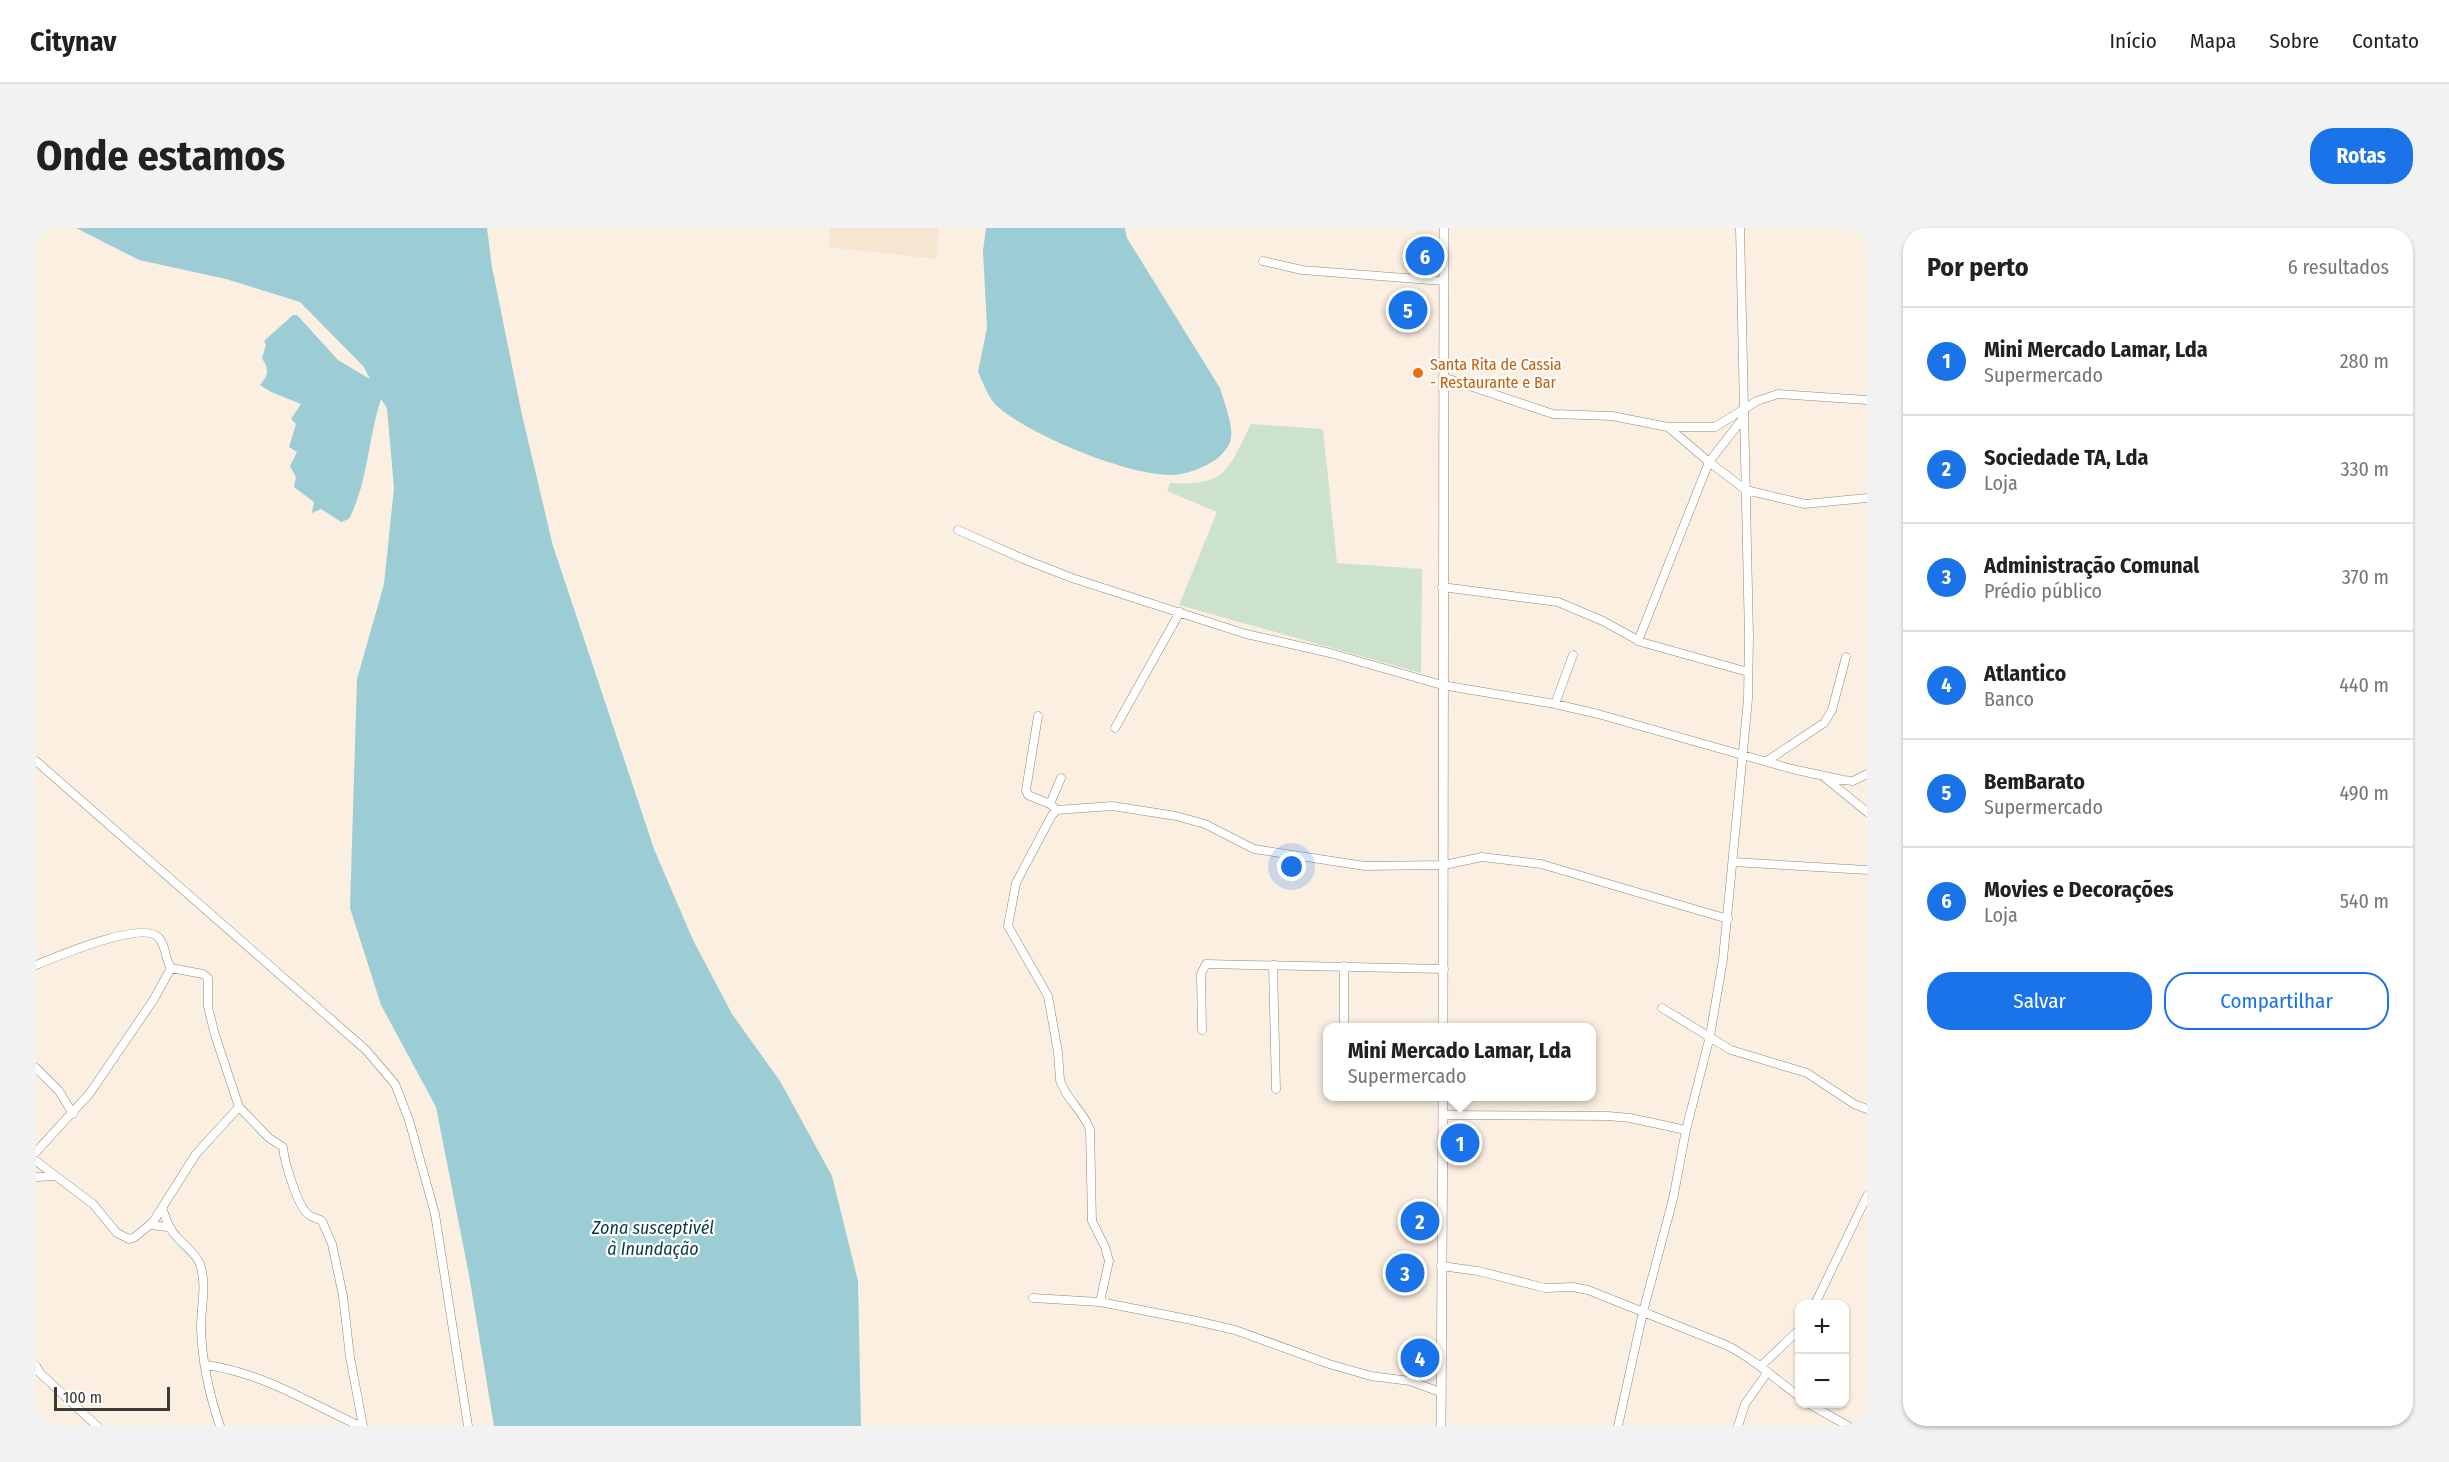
<!DOCTYPE html>
<html lang="pt">
<meta charset="utf-8">
<style>
body{margin:0;font-family:"Fira Sans Condensed",sans-serif;background:#f2f2f2;color:#202124}
.controls{position:absolute;right:18px;bottom:18px;display:grid;overflow:hidden;border-radius:12px;box-shadow:0 2px 4px #0004}
.controls button{width:54px;height:54px;display:grid;place-items:center;padding:0;border:0;border-bottom:2px solid #e0e0e0;background:#fff;color:#202124;font:30px sans-serif}
.scale{position:absolute;left:18px;bottom:15px;width:116px;box-sizing:border-box;padding-left:6px;border:3px solid #3d3934;border-top:0;font-size:16px;line-height:21px;white-space:nowrap;color:#3d3934;-webkit-text-stroke:4px #fefefe;paint-order:stroke}
.you{position:absolute;left:1256px;top:639px;width:21px;height:21px;margin:-15px;border:4px solid #fff;border-radius:50%;background:#1a73e8;box-shadow:0 0 0 9px #1a73e833}
.badge{display:grid;place-items:center;width:39px;height:39px;border-radius:50%;background:#1a73e8;color:#fff;font-size:20px;font-weight:700}
.pin{position:absolute;translate:-50% -50%;border:3px solid #fff;box-shadow:0 2px 6px #0006}
.popup{position:absolute;left:1287px;top:795px;width:273px;height:78px;box-sizing:border-box;display:grid;place-content:center;border-radius:12px;background:#fff;filter:drop-shadow(0 2px 4px #0005);font-size:20px;white-space:nowrap;color:#757577}
.popup b{font-size:22px;color:#202124}
.popup::after{content:'';position:absolute;left:50%;top:100%;margin-left:-12px;border:12px solid transparent;border-top-color:#fff}
.list{margin:0;padding:0;list-style:none}
h2{display:flex;justify-content:space-between;align-items:center;height:78px;margin:0;padding:0 24px;font-size:26px}
h2 small{font-size:20px;font-weight:400;color:#757577}
.list li{display:grid;grid-template-columns:39px 1fr auto;gap:18px;align-items:center;box-sizing:border-box;height:108px;padding:0 24px;border-top:2px solid #e0e0e0}
.list b{display:block;font-size:22px;white-space:nowrap}
.list p{margin:0;font-size:20px;white-space:nowrap;color:#757577}
.list em{font-size:20px;font-style:normal;color:#757577}
.actions{display:flex;gap:12px;padding:18px 24px}
.actions a{flex:1;padding:14px 0;border:2px solid #1a73e8;border-radius:24px;text-align:center;font-size:21px;color:#1a73e8}
.actions .main{background:#1a73e8;color:#fff}
.map{position:relative;flex:none;width:1831px;height:1198px;overflow:hidden;border-radius:24px}
header{display:flex;align-items:center;gap:36px;box-sizing:border-box;height:84px;padding:0 30px;background:#fff;border-bottom:2px solid #e0e0e0}
header strong{font-size:28px}
nav{display:flex;gap:33px;margin-inline-start:auto;font-size:21px}
.intro{display:flex;align-items:center;justify-content:space-between;box-sizing:border-box;height:144px;padding:0 36px}
h1{margin:0;font-size:42px}
.button{padding:15px 27px;border-radius:24px;background:#1a73e8;color:#fff;font-size:21px;font-weight:700}
main{display:flex;gap:36px;padding:0 36px}
aside{flex:1;background:#fff;border-radius:24px;box-shadow:0 2px 4px #0004}
.map>svg:first-child{display:block}
.built{fill:#f6e5d1}
.green{fill:#cde2cd}
.water{fill:#9ccdd5}
.lines{fill:none;stroke-linecap:round;stroke-linejoin:round}
.minor-casing{stroke:#91867a;stroke-width:9}
.major-casing{stroke:#91867a;stroke-width:10}
.minor{stroke:#fff;stroke-width:8}
.major{stroke:#fff;stroke-width:9}
.food-dot{fill:#e8710a;stroke:#fefefe;stroke-width:2}
.labels{text-anchor:middle;dominant-baseline:central;stroke-width:4.5;stroke-linejoin:round;paint-order:stroke}
.food-label{font-size:16px;fill:#c56008;stroke:#fefefe;text-anchor:start}
.water-label{font-size:18px;font-style:italic;fill:#09393f;stroke:#fefefe}
</style>
<header>
<strong>Citynav</strong>
<nav><a>Início</a><a>Mapa</a><a>Sobre</a><a>Contato</a></nav>
</header>
<div class="intro"><h1>Onde estamos</h1><a class="button">Rotas</a></div>
<main>
<div class="map">
<svg width="1831" height="1198" viewBox="0 0 1831 1198">
<rect width="100%" height="100%" fill="#fbefe2"/>
<path class="built" d="M794,0h109l-3,31 -107,-12z"/>
<path class="green" d="M1215,196l72,5 14,134 85,6 -1,104 -242,-68 38,-93 -50,-21 3,-8c57,3 57,-12 81,-59z"/>
<path class="water" d="M40,0h411l5,39 30,148 31,131 101,303 39,91 39,74 48,67 52,95 26,105 3,145h-367l-25,-151 -33,-168 -55,-102 -31,-97 7,-229 27,-95 10,-96 -7,-80 -6,-9c-13,40 -13,83 -32,120l-8,3 -20,-13 -9,4 2,-11 -20,-15 2,-10 -6,-11 7,-14 -8,-5 7,-23 -5,-5 10,-15 -30,-12 -11,-7c9,-11 9,-15 2,-27l4,-13 -2,-4 29,-26h4l41,45 32,19 -6,-12 -64,-65 -74,-23 -87,-19z
M950,0h139l2,10 93,150c4,14 15,40 10,54 -2,7 -12,17 -18,20 -12,7 -25,12 -39,13 -44,1 -141,-39 -175,-68 -9,-7 -15,-25 -20,-35l9,-44 -4,-77z"/>
<g class="lines">
<defs>
<path id="minor" d="M1227,33l39,9 141,11
M1407,149l110,37 59,2 56,11h47l42,-26 21,-7 89,6
M1632,199l41,35 37,28 59,14 62,-6
M922,302l63,28 51,20 174,56 84,19 112,32 113,19 43,10 194,55 51,11 10,1 14,-7
M1406,359l116,15 45,19 38,21 107,30
M1602,413l71,-179 35,-45
M1519,476l18,-49
M1002,488l-12,74 2,5 22,9 7,6
M1079,500l65,-116
M0,533l330,289 29,34 14,36 26,94 33,212
M1731,533l57,-38 8,-13 14,-53
M1788,549l43,35
M1014,576l11,-26
M1697,634l134,8
M0,737c20,-8 108,-46 123,-27 7,8 6,21 12,30l32,6 5,4v29l7,28 24,72 30,31 14,9c1,14 15,61 26,68 4,3 9,3 13,6l10,23 11,52 7,61 13,69
M1237,737l3,124
M1626,780l69,42 76,23 47,31 13,5
M1308,800v-62
M1166,802l-1,-56 5,-10 238,5
M0,840l23,23 14,23
M1407,887l165,1 22,2 56,12
M0,924l54,-59 64,-94 17,-31
M0,933l57,43 24,29 12,6 6,-2 18,-15 43,-68 43,-47
M0,949l20,-1
M126,980c4,10 6,20 14,28 7,9 20,17 24,28 7,21 1,42 1,64 1,33 8,66 19,98
M114,997l18,2
M1405,1038l37,5 67,17 28,-1 15,3 138,55c28,14 49,34 74,52
M997,1070l67,4 92,18 43,10 94,34 42,12 39,5 30,11
M1064,1074l9,-41 -4,-14 -13,-26 -2,-91c-6,-19 -24,-30 -30,-50l-2,-28 -10,-56 -40,-70 8,-43 36,-68 5,-5 55,-4 64,10 29,8 49,25 111,17 79,-1 38,-8 59,7 187,55
M1779,1076l52,-108
M170,1137c57,8 103,38 154,61
M0,1138l4,7 57,53
M1725,1138l39,-37
M1773,1176l39,22
M1582,1198l25,-114 30,-113 13,-69 24,-94 13,-77 25,-260 1,-62 -9,-409
M1702,1198l7,-22 22,-31"/>
<path id="major" d="M1407,800l1,-800
M1405,1198l2,-330"/>
</defs>
<use href="#minor" class="minor-casing"/>
<use href="#major" class="major-casing"/>
<use href="#minor" class="minor"/>
<use href="#major" class="major"/>
</g>
<circle class="food-dot" cx="1382" cy="145" r="6"/>
<g class="labels">
<g class="food-label">
<text x="1394" y="136">Santa Rita de Cassia<tspan x="1394" dy="18">- Restaurante e Bar</tspan></text>
</g>
<g class="water-label">
<text x="617" y="1000">Zona susceptivél<tspan x="617" dy="21">à Inundação</tspan></text>
</g>
</g>
</svg>
<div class="controls">
<button>+</button>
<button>−</button>
</div>
<div class="scale">100 m</div>
<div class="you"></div>
<div class="pin badge" style="left:1424px;top:915px">1</div>
<div class="popup"><b>Mini Mercado Lamar, Lda</b>Supermercado</div>
<div class="pin badge" style="left:1384px;top:993px">2</div>
<div class="pin badge" style="left:1369px;top:1045px">3</div>
<div class="pin badge" style="left:1384px;top:1130px">4</div>
<div class="pin badge" style="left:1372px;top:82px">5</div>
<div class="pin badge" style="left:1389px;top:28px">6</div>
</div>
<aside>
<h2>Por perto<small>6 resultados</small></h2>
<ul class="list">
<li><span class="badge">1</span><div><b>Mini Mercado Lamar, Lda</b><p>Supermercado</p></div><em>280 m</em></li>
<li><span class="badge">2</span><div><b>Sociedade TA, Lda</b><p>Loja</p></div><em>330 m</em></li>
<li><span class="badge">3</span><div><b>Administração Comunal</b><p>Prédio público</p></div><em>370 m</em></li>
<li><span class="badge">4</span><div><b>Atlantico</b><p>Banco</p></div><em>440 m</em></li>
<li><span class="badge">5</span><div><b>BemBarato</b><p>Supermercado</p></div><em>490 m</em></li>
<li><span class="badge">6</span><div><b>Movies e Decorações</b><p>Loja</p></div><em>540 m</em></li>
</ul>
<div class="actions"><a class="main">Salvar</a><a>Compartilhar</a></div>
</aside>
</main>
